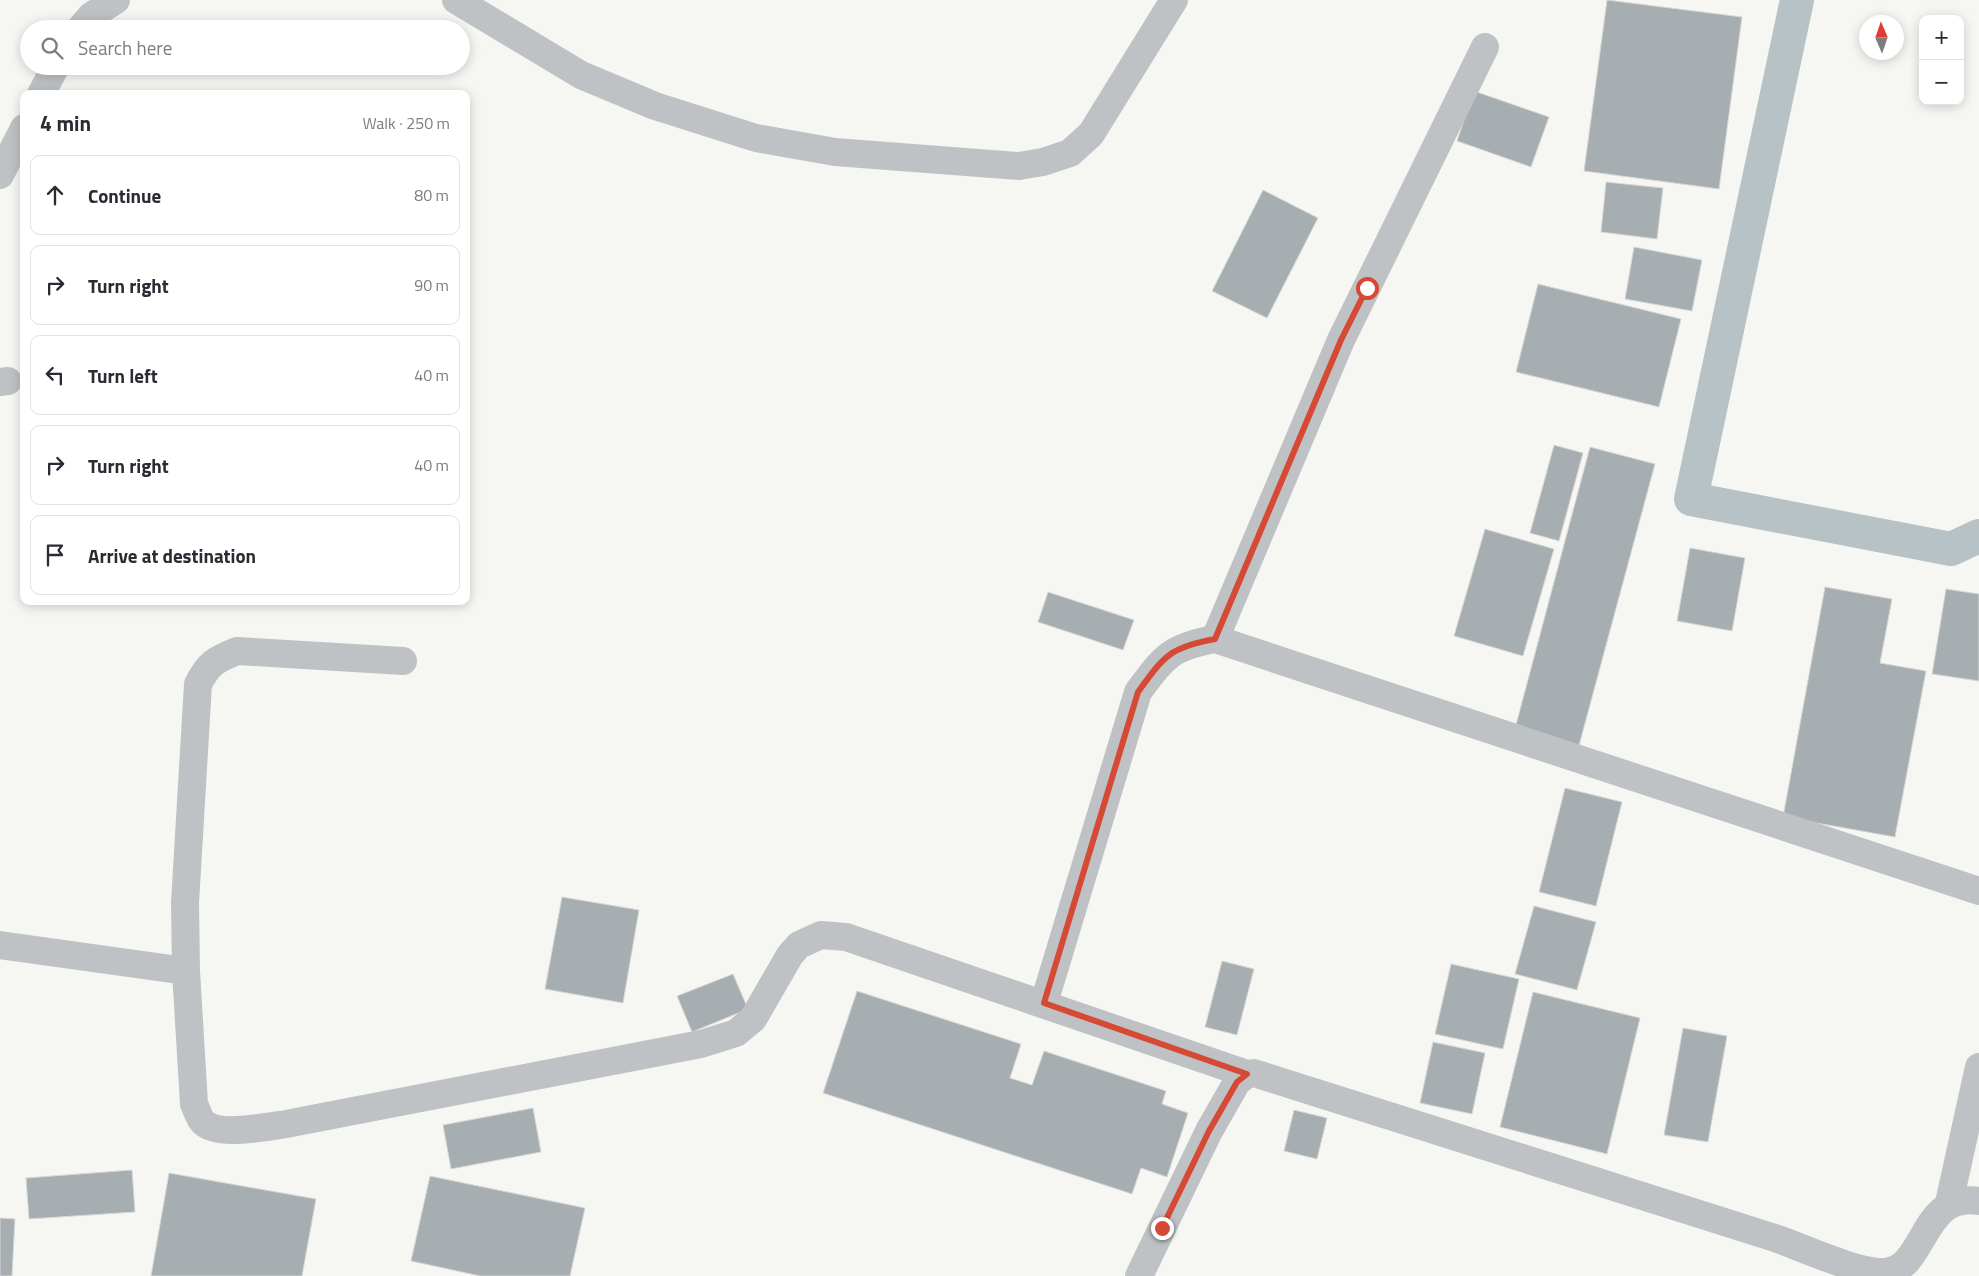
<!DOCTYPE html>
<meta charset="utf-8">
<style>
body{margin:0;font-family:"Titillium Web",sans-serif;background:#f2f2f3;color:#2b2b33}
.controls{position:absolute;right:15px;top:15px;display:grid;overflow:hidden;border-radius:10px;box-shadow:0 2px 12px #0003}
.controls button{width:45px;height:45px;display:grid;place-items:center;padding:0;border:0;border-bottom:1px solid #e1e1e2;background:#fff;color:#2b2b33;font:25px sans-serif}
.compass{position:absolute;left:1859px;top:15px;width:45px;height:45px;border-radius:50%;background:#fff;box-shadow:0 2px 12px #0003;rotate:358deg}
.stop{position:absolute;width:15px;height:15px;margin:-11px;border:4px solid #d54935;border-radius:50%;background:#fff}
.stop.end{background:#d54935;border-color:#fff;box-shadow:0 1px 5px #0008}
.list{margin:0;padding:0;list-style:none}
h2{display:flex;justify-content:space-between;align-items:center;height:65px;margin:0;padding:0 20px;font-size:21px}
h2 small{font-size:16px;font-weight:400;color:#7c7c81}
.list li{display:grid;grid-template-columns:32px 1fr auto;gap:15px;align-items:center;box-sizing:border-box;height:80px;margin:0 10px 10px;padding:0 10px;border:1px solid #e1e1e2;border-radius:10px}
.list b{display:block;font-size:19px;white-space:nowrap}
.list em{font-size:16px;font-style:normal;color:#7c7c81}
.icon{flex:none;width:28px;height:28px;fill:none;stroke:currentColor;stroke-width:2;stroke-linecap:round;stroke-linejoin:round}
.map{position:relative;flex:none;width:1979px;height:1276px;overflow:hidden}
.search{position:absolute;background:#fff;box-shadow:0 2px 12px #0003;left:20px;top:20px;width:450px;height:55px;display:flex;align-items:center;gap:12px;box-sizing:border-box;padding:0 18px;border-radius:28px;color:#7c7c81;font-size:19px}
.panel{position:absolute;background:#fff;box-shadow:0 2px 12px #0003;left:20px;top:90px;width:450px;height:515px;border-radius:10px}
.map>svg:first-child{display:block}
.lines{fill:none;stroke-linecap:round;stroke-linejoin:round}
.canal{stroke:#b6c2c5;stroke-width:34}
.building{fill:#a6aeb2;stroke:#d8d8d6}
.minor{stroke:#bec2c5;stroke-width:28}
.route{stroke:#d54935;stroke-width:6}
</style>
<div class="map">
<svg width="1979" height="1276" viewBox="0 0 1979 1276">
<rect width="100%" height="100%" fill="#f6f6f3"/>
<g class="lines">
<path class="canal" d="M1797,0l-106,499 260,50 28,-13"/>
</g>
<path class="building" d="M1607,0l135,17 -23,172 -135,-18z
M1474,91l75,26 -18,50 -74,-26z
M1606,182l57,6 -6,51 -56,-7z
M1263,190l55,28 -51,100 -55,-27z
M1634,247l68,13 -10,51 -67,-12z
M1538,284l143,35 -22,88 -143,-35z
M1554,445l29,8 -24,88 -29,-8z
M1590,447l65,17 -78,289 -64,-17z
M1485,529l69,20 -31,107 -69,-20z
M1690,548l55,10 -13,73 -55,-10z
M1825,587l67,12 -12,64 46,8 -31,166 -112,-20z
M1946,589l33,5v87l-47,-7z
M1048,592l86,28 -11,30 -85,-28z
M1565,788l57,14 -26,104 -57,-14z
M562,897l77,13 -16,93 -78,-14z
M1534,906l62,16 -19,68 -62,-16z
M1222,961l32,8 -17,66 -32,-8z
M1451,964l68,15 -16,70 -68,-15z
M733,974l15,35 -56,23 -15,-36z
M857,991l164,53 -11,34 22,7 12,-34 122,40 -4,13 26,9 -21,64 -26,-9 -9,26 -309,-101z
M1533,992l107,26 -33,136 -107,-27z
M1683,1028l44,8 -19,106 -44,-7z
M1433,1042l52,11 -13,61 -52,-11z
M533,1108l8,44 -90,17 -8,-44z
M1294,1110l33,8 -10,41 -33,-8z
M132,1170l3,42 -106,7 -3,-41z
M169,1173l147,26 -14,77h-151z
M430,1176l155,32 -15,68h-90l-69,-15z
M0,1218l15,1 -3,57h-12z"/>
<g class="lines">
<path class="minor" d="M456,0l125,75 74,31 101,32 79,14 184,14 24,-4 27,-9 21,-19 83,-134
M80,29l11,-13 25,-16
M41,94l15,-28
M0,175l24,-47
M0,382l8,-1
M1215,639l126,-299 144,-293
M403,661l-166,-10c-22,9 -28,12 -39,33l-13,219 1,68 8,133c3,6 5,14 9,18 14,15 63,5 83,2l415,-80 35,-11 17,-14 37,-64 9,-10 22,-10 25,2 401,137
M0,945l186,26
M1044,1003l94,-311c26,-35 32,-45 77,-53l764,252
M1949,1203l30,-136
M1139,1276l70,-145 28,-49 10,-8 7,-1 524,166c25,9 82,35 107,33 42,-3 35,-80 94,-71"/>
</g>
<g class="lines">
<path class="route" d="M1162,1228l47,-97 28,-49 10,-8 -203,-71 94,-311c26,-36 32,-45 77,-53l126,-299 26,-52"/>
</g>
</svg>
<div class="controls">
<button>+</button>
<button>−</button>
</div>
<svg class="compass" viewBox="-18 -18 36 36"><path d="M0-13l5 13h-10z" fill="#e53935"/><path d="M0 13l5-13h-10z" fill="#7c7c81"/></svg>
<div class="stop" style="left:1367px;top:288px"></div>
<div class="stop end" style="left:1162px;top:1228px"></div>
<div class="search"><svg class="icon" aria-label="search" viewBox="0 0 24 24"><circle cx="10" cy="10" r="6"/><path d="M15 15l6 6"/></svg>Search here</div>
<section class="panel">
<h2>4 min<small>Walk · 250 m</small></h2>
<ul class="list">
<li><svg class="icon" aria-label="ahead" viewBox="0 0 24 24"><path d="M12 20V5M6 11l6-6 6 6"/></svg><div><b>Continue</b></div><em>80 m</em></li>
<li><svg class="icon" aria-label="right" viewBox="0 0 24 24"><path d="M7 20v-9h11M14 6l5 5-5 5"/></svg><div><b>Turn right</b></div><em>90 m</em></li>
<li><svg class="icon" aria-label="left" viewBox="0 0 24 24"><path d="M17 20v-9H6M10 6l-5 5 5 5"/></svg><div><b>Turn left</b></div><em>40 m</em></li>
<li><svg class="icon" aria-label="right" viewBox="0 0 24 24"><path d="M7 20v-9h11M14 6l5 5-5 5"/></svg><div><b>Turn right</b></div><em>40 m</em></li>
<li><svg class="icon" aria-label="arrive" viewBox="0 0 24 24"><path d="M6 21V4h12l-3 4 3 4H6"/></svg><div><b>Arrive at destination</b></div></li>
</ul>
</section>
</div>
